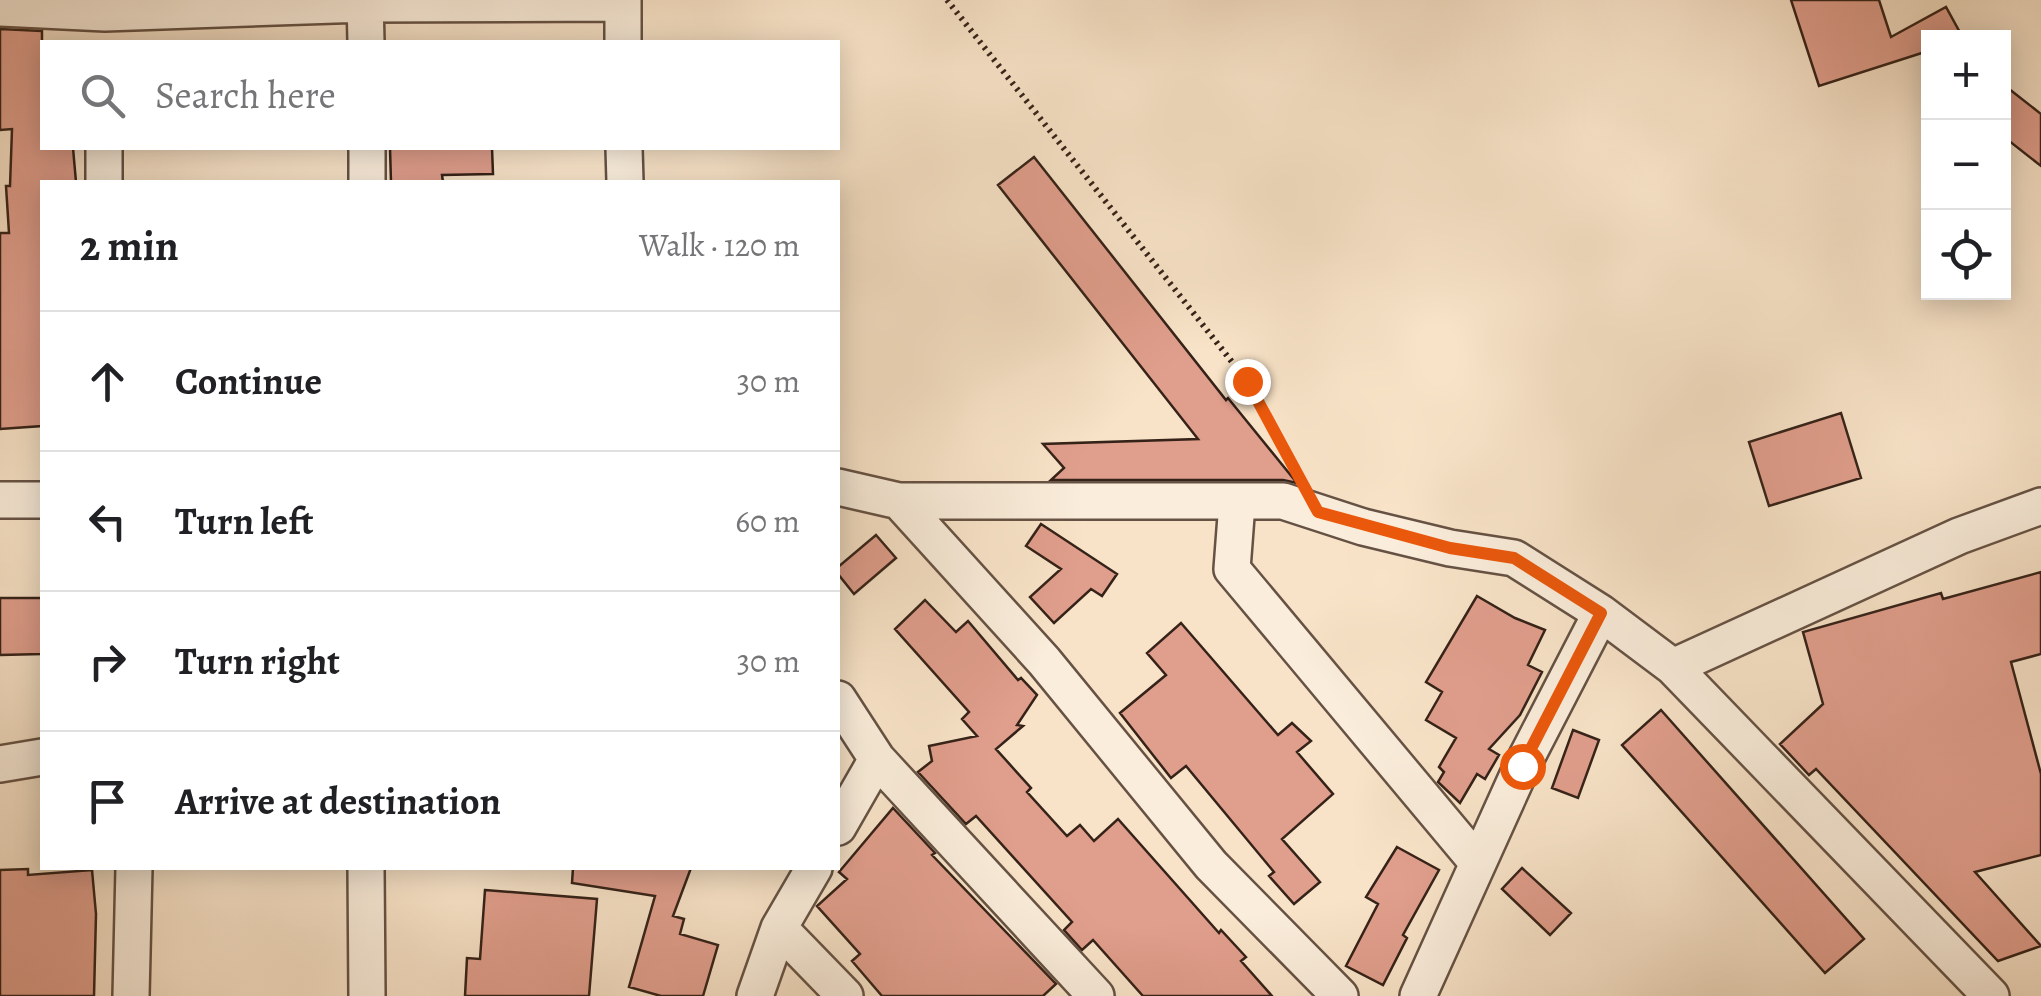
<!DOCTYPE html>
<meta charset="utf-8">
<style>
body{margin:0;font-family:Alegreya,serif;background:#f6f6f6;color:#202124}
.controls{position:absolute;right:30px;top:30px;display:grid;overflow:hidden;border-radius:0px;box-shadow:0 5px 25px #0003}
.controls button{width:90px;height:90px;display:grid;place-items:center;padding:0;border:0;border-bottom:2px solid #e0e0e0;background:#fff;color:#202124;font:50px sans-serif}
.stop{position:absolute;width:30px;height:30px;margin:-22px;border:8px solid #ea580c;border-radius:50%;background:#fff}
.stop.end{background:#ea580c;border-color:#fff;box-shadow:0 2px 10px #0008}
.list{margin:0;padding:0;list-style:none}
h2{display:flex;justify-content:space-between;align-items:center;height:130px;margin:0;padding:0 40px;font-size:42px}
h2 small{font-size:32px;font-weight:400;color:#757577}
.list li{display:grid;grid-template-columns:65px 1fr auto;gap:30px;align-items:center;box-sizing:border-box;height:140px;padding:0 40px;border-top:2px solid #e0e0e0}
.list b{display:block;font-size:38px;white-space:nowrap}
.list em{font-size:32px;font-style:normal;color:#757577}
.icon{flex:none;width:55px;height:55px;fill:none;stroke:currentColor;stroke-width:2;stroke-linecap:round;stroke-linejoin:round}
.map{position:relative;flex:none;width:2041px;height:996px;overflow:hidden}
.search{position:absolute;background:#fff;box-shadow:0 5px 25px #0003;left:40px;top:40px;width:800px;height:110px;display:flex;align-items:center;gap:25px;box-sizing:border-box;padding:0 35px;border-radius:0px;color:#757577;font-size:38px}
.panel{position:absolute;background:#fff;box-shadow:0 5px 25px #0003;left:40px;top:180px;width:800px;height:690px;border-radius:0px}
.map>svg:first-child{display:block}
.building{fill:#e09e8c;stroke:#352218;stroke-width:2.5}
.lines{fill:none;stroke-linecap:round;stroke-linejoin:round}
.minor-casing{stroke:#665244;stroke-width:40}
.path{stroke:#352218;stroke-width:6;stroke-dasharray:2.5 5;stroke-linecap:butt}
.minor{stroke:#faeddb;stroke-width:35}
.route{stroke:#ea580c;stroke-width:12}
</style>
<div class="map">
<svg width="2041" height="996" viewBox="0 0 2041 996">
<rect width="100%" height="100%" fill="#f8e3c8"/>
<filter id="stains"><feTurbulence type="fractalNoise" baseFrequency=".002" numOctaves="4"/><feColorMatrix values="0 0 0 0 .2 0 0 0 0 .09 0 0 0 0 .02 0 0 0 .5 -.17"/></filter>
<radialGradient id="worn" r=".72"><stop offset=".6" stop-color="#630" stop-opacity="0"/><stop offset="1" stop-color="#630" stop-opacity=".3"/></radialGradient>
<path class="building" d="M1791,0h88l12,37 55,-30 17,31h-35v13l-109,35z
M0,29l42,2v117h31l3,34h-34v244l-42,3v-196h9l-3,-47h4l2,-57 -12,1z
M2004,85l37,29v52l-37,-29z
M390,148h102l1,26 -51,1 1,7h-52z
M1034,157l192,243 2,-2 69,85 -14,-3h-232l13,-12 -21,-24 155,-5 -200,-254z
M1841,413l20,65 -92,28 -20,-64z
M1041,524l76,50 -15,22 -11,-7 -37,34 -24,-26 31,-28 -35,-23z
M876,535l20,23 -42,36 -16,-20v-7z
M2041,572v82l-30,8 30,112v81l-66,17 66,74 -43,15 -182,-192 -7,6 -29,-31 43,-40 -20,-72 138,-39 2,6z
M1477,596l38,22 30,12 -17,35 14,7 -22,43 -31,34 10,6 -14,24 -8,-5 -17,29 -22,-21 6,-10 -5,-5 17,-29 -30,-18 16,-28 -16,-10z
M0,598h42v56l-42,1z
M925,600l31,32 12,-11 50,59 3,-2 16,17 -20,30 6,1 -27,23 35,39 -4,4 40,44 13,-11 14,16 24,-22 101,114 2,-3 25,27 -5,4 31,35h-129l-50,-56 -11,10 -18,-20 8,-8 -96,-106 -10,8 -48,-52 14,-11 -3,-15 48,-10 -15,-17 7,-7 -74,-83z
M1181,623l97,112 14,-12 19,18 -14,11 36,42 -51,45 38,43 -26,22 -25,-28 5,-4 -88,-106 -15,12 -51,-65 46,-38 -19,-22z
M1661,710l203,229 -39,34 -203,-228z
M1573,730l26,10 -21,58 -26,-10z
M893,808l42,45 -3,2 124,129 -13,12h-161l-30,-35 8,-7 -43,-48 30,-27 -8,-7z
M1397,847l42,23 -36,65 4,3 -24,47 -37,-19 32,-62 -12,-7z
M573,868h118l-18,48 11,3 -4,15 38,11 -15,51h-42l-32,-9 26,-91 -83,-13z
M1522,868l49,45 -21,22 -48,-46z
M28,869v6l64,-5 4,44 -2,82h-94v-126z
M485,890l112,9 -8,97h-124l2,-38 13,1z"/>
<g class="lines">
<defs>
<path id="minor" d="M365,0l1,42
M623,0v42
M0,8l105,5 260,-9 258,-1
M367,148v34
M624,148l1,34
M104,182v-34
M838,487l61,14h384l80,26 87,21 64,10 87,55 72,54 286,-131 82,-30
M0,500h42
M899,501l145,160 167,204 129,131
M1237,503l-5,66 245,293
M1673,667l318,329
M838,699l39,60 -39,68
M877,759l219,237
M0,764l42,-7
M366,868l1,128
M779,928l66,68
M131,996l3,-128
M755,996l24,-68 35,-60
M1418,996l104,-230 79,-153"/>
</defs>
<use href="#minor" class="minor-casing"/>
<path class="path" d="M947,0l300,381 49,91"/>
<use href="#minor" class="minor"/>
</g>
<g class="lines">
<path class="route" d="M1247,381l71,131 132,36 64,10 87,55 -79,153"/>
</g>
<rect width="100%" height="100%" filter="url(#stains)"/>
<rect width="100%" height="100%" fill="url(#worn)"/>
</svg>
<div class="controls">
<button>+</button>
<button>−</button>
<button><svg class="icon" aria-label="locate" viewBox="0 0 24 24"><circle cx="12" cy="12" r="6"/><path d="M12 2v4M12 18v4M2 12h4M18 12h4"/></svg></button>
</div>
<div class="stop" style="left:1522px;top:766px"></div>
<div class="stop end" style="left:1247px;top:381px"></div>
<div class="search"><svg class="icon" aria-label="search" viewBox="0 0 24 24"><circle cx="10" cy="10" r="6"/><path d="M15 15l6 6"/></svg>Search here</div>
<section class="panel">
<h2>2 min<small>Walk · 120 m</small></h2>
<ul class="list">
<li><svg class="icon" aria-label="ahead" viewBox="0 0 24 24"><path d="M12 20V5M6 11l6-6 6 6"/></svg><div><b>Continue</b></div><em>30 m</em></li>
<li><svg class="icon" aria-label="left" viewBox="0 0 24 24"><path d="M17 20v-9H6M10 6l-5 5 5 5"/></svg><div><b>Turn left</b></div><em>60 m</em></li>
<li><svg class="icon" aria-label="right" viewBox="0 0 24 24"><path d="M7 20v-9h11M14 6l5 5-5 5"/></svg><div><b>Turn right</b></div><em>30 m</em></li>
<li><svg class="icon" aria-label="arrive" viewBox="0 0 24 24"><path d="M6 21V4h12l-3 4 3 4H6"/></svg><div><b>Arrive at destination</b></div></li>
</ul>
</section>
</div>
